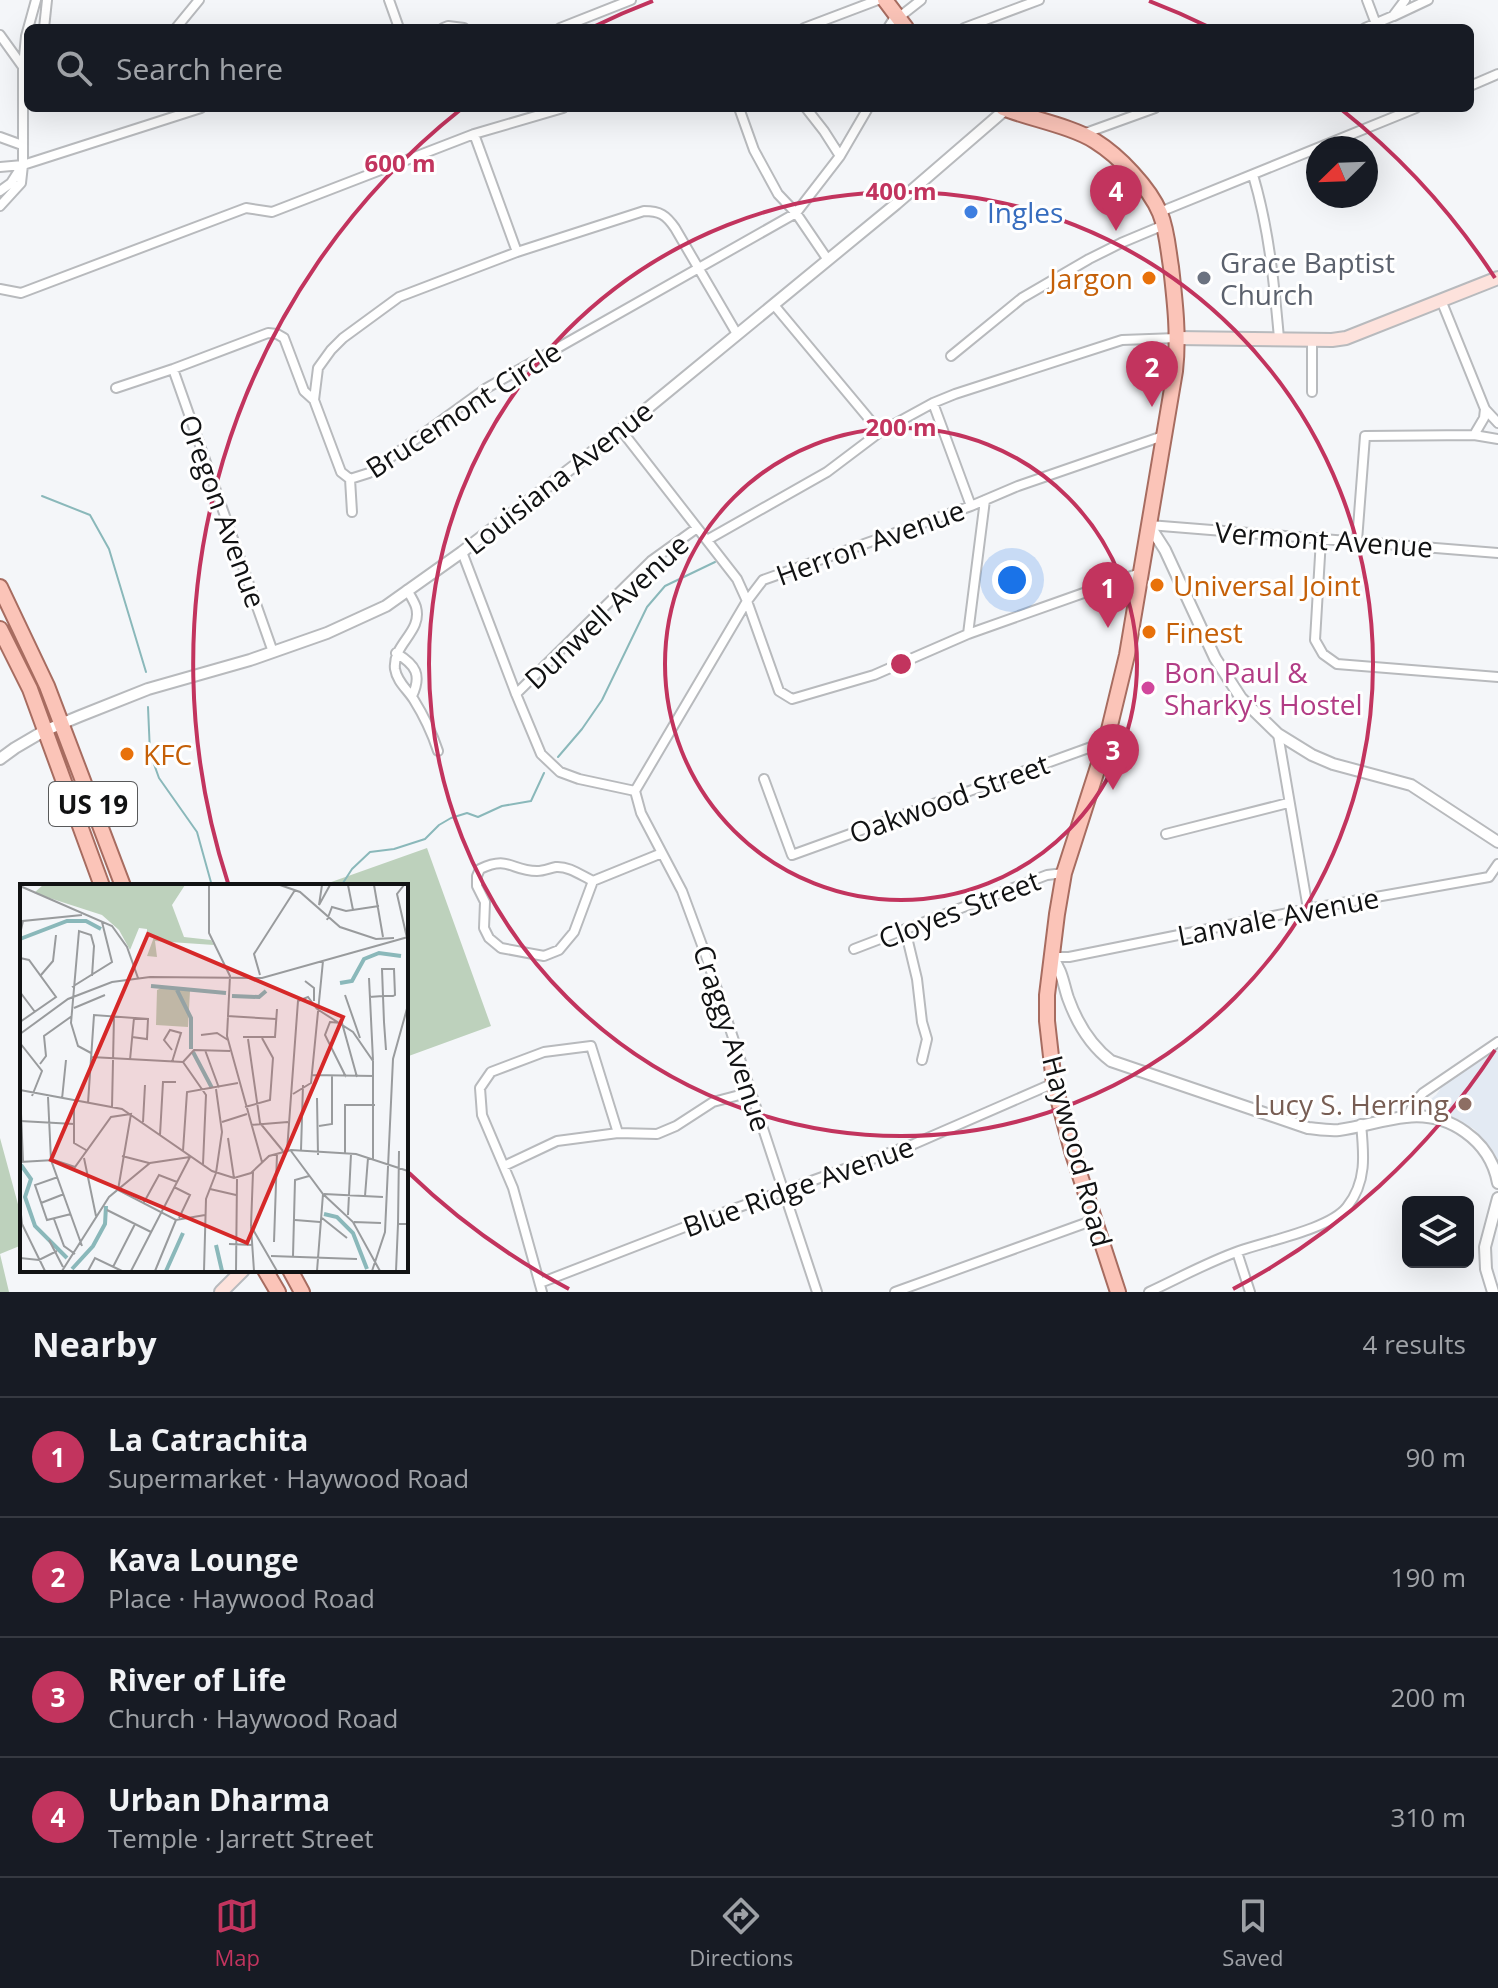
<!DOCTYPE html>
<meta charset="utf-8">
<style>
body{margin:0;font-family:"Open Sans",sans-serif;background:#242831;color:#f1f3f6}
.controls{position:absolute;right:24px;bottom:24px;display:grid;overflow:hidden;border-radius:12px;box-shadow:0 8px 32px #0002}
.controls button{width:72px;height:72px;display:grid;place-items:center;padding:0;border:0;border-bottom:2px solid #363941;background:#171b24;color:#f1f3f6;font:40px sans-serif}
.compass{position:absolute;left:1306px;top:136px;width:72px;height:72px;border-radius:50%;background:#171b24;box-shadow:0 8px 32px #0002;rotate:247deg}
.you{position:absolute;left:1012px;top:580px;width:28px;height:28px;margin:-20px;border:6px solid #fff;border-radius:50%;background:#1a73e8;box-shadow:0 0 0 12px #1a73e833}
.badge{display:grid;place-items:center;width:52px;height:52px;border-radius:50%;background:#c2345e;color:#fff;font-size:26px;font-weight:700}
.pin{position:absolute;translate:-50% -66px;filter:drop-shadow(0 2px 4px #0008)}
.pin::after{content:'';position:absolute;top:42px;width:28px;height:24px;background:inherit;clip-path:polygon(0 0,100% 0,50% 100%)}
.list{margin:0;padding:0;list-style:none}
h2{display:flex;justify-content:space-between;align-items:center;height:104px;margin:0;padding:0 32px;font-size:34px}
h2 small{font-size:26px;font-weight:400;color:#9ea1a6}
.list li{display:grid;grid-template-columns:52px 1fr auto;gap:24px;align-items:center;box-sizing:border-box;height:120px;padding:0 32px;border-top:2px solid #363941}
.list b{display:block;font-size:30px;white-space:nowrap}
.list p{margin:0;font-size:26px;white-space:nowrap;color:#9ea1a6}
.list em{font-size:26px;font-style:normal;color:#9ea1a6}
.icon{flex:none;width:44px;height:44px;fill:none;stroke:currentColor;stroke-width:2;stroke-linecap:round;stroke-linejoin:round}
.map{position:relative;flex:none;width:1498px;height:1292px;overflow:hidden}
.search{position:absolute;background:#171b24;box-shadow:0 8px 32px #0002;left:24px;right:24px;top:24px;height:88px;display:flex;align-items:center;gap:20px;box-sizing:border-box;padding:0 28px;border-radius:12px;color:#9ea1a6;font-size:30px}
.sheet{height:584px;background:#171b24}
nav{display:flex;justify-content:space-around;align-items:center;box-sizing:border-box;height:112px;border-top:2px solid #363941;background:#171b24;font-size:22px;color:#9ea1a6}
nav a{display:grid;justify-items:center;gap:4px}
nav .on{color:#c2345e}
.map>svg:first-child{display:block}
.built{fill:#e3eaf3}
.green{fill:#bdd1bc}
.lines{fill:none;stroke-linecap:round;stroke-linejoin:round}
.stream{stroke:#8ab8ba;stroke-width:2}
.minor-casing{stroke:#b8babd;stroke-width:12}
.tertiary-casing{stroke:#b8babd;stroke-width:14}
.secondary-casing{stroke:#b8babd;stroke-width:16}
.primary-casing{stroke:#a76c60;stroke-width:18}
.minor{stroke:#fff;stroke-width:8}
.tertiary{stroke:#fff;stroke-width:10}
.secondary{stroke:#fde2dc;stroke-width:12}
.primary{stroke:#fbc4b8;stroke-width:14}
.ring{fill:none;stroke:#c2345e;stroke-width:4}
.shop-dot{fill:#3f7fe0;stroke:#fff;stroke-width:3}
.food-dot{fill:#e8710a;stroke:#fff;stroke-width:3}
.worship-dot{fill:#6b7280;stroke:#fff;stroke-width:3}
.hotel-dot{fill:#d1479c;stroke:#fff;stroke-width:3}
.education-dot{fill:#8d6e63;stroke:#fff;stroke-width:3}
.labels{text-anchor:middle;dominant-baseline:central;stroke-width:6;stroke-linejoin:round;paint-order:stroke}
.shield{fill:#fff;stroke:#58595a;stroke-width:2}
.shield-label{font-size:26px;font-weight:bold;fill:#111213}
.shop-label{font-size:28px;fill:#366cbe;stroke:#fff;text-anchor:start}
.worship-label{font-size:28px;fill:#5b616d;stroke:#fff;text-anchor:start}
.food-label{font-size:28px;fill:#c56008;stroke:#fff;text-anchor:start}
.street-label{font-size:28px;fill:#111213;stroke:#fff}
.hotel-label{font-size:28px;fill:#b23c85;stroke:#fff;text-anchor:start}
.education-label{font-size:28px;fill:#785e54;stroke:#fff;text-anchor:end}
.inset-river{fill:none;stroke:#8ab8ba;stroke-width:4}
.inset-road{fill:none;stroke:#999b9d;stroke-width:2}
.view{fill:#d62828;fill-opacity:0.15;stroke:#d62828;stroke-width:4}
.inset-edge{fill:none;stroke:#111213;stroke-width:4}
.centre{fill:#c2345e;stroke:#fff;stroke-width:4}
.ring-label{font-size:24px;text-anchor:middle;font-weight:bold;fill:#c2345e;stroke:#fff;stroke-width:6;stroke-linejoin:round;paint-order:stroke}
</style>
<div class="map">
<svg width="1498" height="1292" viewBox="0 0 1498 1292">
<rect width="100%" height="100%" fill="#f4f6f9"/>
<path class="built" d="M1498,1050v113l-6,-14 -18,-20 -38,-21 -6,-8 6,-5 7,-10z"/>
<path class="green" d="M427,848l64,178 -85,31v-171h-86z
M0,1138l22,81v26l-22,9 9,38h-9z"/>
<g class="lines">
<path class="stream" d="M42,496l48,19 19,34 37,123
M148,707l2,46 9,25 38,54 15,54
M558,757l24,-28 20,-29 45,-93 18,-21 50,-24
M341,886l11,-17 18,-17 24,-3 31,-10 14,-14 12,-7 16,-5 11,4 24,-11 29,-5 13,-28"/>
<defs>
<path id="minor" d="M389,0l10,28
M1367,0l9,24
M1394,16l34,-16
M898,18l23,-18
M44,28l3,-28
M176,28l23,-28
M443,28l5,-2 16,2
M560,28l71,-28
M804,28l74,-28
M888,28l8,-13
M964,28l75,-28
M1365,28l28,-12 12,-16
M0,35l23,32
M1470,86l28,-12
M739,108l15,42 24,44 18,19 32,47
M806,108l18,23 16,25
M474,134l43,118
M1083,134l72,-26
M0,137l22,8
M0,167l23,-2 178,-57
M1253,175c16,54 21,107 26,163
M0,191l11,-8 9,-14
M0,206l21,-23 2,-18v-98l3,-31 10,-36
M1160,212l256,-104
M0,289l21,4 225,-85 26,4 202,-78 89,-26
M1441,300l44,109 13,14
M774,305l106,127
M1312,340v52
M951,356l71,-58 67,-39 32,-16 43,-18
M173,369l100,283
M116,388l57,-19 95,-36 9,1 7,4 20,53 10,9
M933,403l38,103
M621,430l116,149 10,22 32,90 13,8 82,-24 94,-41 172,-61
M1474,435l10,-17 1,-9
M350,479l-9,-7 -27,-72 4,-32 13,-18 12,-12 56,-41 118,-45 127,-41c16,0 22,4 31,17l62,106
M350,479l19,-6 116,-84 311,-176 44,-57 28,-48
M350,479l2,33
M1149,525l349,28
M1321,539l-6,101 8,14 14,10 161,13
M707,540l120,-68 53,-40 53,-29 22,-9 167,-54 55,-2
M1357,541l8,-105 109,-1 24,4
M462,552l54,142 25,60 19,18 19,7 56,12
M407,590c3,5 7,11 9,17 7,25 -24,37 -21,62 2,13 13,21 19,31 10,16 18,33 24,51
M968,634l17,-134
M396,653c20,12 26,22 16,43
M516,694l135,-133 46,-33
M1278,734l30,175
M764,779l28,76 313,-113
M635,791l112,-190 16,-21 208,-74 47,-20 145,-50
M635,791l6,22 41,78 24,65 111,336
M1166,834l122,-31
M593,881l-19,51 -15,18 -15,6 -43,-8 -12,-10 -5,-10 1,-26 -8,-16v-10l3,-7c29,-14 31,2 57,2 7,0 13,-3 19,-4 13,-1 26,9 37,14l69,-28
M905,929l12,50 5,43 5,17 -5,21
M854,949l193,-74 17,-2
M1051,957h18l239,-48 181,-32 9,-13
M1407,1117l8,-15 8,-9 75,-51
M504,1166l53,-25 61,-8 39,1 19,-8 37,-24 38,-10
M1237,1252l13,40
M540,1283l163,-63 211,-76 140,-61
M542,1292l-29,-104 -31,-73 -2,-27 11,-16 53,-20 47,-6 27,87
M895,1292l199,-72
M1149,1292c30,-14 59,-30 90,-41 28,-10 91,-22 108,-44 20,-25 17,-53 14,-83"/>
<path id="tertiary" d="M1149,525l16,25 50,108 26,40 37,36 34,21 21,9 78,21 87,57
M0,759l15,-11 29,-17 36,-15 68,-27 102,-29 77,-27 59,-27 76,-54 159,-122 275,-226 110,-95
M1051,957c11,12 12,26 17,41 9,25 22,47 43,63l197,67c10,1 21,3 31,2 23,-3 45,-11 67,-13 43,-5 84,23 92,66
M1493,1292l-7,-23 -1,-22 13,-49"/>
<path id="secondary" d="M1177,338l155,2 14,-2 152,-60
M221,1292l22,-22"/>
<path id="primary" d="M885,0l21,28
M1003,108c28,11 68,18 92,33 24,15 54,46 65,72 7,17 8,36 11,54 4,35 8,69 4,104l-48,284 -21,87 -42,131 -7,41 -10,81v26l7,62 18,68 46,141
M0,587l47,99 76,200
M0,629l30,60 72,197
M265,1270l13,22
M290,1270l12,22"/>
</defs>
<use href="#minor" class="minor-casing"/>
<use href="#tertiary" class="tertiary-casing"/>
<use href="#secondary" class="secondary-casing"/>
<use href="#primary" class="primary-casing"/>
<use href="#minor" class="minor"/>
<use href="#tertiary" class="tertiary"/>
<use href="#secondary" class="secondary"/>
<use href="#primary" class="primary"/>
</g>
<g class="ring">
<circle cx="901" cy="664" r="236"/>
<circle cx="901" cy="664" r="472"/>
<path d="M1495 1050A708 708 0 0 1 1233 1289M569 1289A708 708 0 0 1 409 1173M228 883A708 708 0 0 1 460 110M591 28A708 708 0 0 1 653 1M1149 1A708 708 0 0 1 1211 28M1342 110A708 708 0 0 1 1495 278"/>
</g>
<circle class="shop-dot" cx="971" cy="212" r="8"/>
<g class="food-dot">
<circle cx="1149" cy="278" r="8"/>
<circle cx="1157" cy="585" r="8"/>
<circle cx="1149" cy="632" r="8"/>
<circle cx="127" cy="754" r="8"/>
</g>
<circle class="worship-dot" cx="1204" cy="278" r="8"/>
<circle class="hotel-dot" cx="1148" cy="688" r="8"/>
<circle class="education-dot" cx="1465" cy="1104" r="8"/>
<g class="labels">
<rect class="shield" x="49" y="782" width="88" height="44" rx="6"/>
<g class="shield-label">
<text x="93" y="804">US 19</text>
</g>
<g class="shop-label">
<text x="987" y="212">Ingles</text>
</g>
<g class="worship-label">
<text x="1220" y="262">Grace Baptist<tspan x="1220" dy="32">Church</tspan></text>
</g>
<g class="food-label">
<text x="1133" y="278" text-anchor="end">Jargon</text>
<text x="1173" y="585">Universal Joint</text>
<text x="1165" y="632">Finest</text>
<text x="143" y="754">KFC</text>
</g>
<g class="street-label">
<text transform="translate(463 409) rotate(-33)">Brucemont Circle</text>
<text transform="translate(558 477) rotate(-38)">Louisiana Avenue</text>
<text transform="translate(223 511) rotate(70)">Oregon Avenue</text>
<text transform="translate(1324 539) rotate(4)">Vermont Avenue</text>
<text transform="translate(870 542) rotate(-20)">Herron Avenue</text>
<text transform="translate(606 611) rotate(-43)">Dunwell Avenue</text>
<text transform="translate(949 798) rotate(-20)">Oakwood Street</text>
<text transform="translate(959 909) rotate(-21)">Cloyes Street</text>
<text transform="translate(1278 916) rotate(-11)">Lanvale Avenue</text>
<text transform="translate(733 1038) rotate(72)">Craggy Avenue</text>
<text transform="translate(1078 1151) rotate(75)">Haywood Road</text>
<text transform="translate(798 1186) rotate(-20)">Blue Ridge Avenue</text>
</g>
<g class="hotel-label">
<text x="1164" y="672">Bon Paul &amp;<tspan x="1164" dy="32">Sharky's Hostel</tspan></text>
</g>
<g class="education-label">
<text x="1449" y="1104">Lucy S. Herring</text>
</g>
</g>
<g transform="translate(20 884)">
<rect width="388" height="388" fill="#f4f6f9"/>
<path d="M23,1h142l-13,20 12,32 27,3 3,5 -59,-4 2,16 -10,-1 7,-19 -7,-2v-6l-8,-1 -9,22 -11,-20 -17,-15 -68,-22zM146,102l24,5 -2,36 -32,-2 1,-35z" fill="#bdd1bc"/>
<path class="inset-river" d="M0,55l47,-18h19l15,8M320,99l12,-2 12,-22 15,-6 22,3M131,102l75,7M157,106l14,28v31M212,112l27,1 7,-6M173,168l19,36M1,281l10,14 -6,18 10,29 32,32M304,330l13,3 16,16 14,36M196,361l6,26M52,385l21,-23 12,-22 1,-18M146,387l17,-38"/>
<path class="inset-road" d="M189,1v48l21,43 -3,60 35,126M260,1l20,7 40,35 36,12 18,-1M302,1l-3,20 11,-20M328,1l5,25M354,1l9,52M384,1l-7,9 10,44M0,2l92,40 15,21 11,31M307,36l5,-13 14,4 33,-5M0,50l3,-13 59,-6M0,74l9,2 27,37 -36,25M21,91l12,-14 3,-26M240,91l-6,-21 41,-64M349,94l4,82M285,97l9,7v13M52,103l40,-25 -10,-40M0,108l15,20M325,111l15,43M349,113l14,-1h10l2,-1 -1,-26h-12l1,27 1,26 2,28M54,124l31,-13M297,125l36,23 20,29v98M207,132l49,3M0,150l48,-35 44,-17 38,-5 112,1 146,-41M181,151l16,-2 11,7M223,153h32l2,-28M228,155l12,84 23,28M0,159l22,28 -10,25M185,166l14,38M71,169l-13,-7 -7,-23 8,-92 12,4 3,11 -2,30M71,173l92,5M110,176l4,-42M152,178l9,-29 -11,-3 -6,10 8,10M163,178l23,33 -3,69M163,178l11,-12 36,1M20,180l6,-8 -2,-20 28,-20M291,191l63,1M326,193l-21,-42 5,-13 12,1 15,54M196,205l6,43 -6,41M0,206l3,71M0,206l102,19 90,62 22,7 17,-5 18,-17 22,-6 65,4 52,17M273,210l18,-11 12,-122M28,213l3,63 31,86M297,214l1,57M42,215l4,-39M54,219v40l12,7M68,219l6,-88 54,4 -1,20 -15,-2M92,223l2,-91M225,223l25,-7 3,-42 -11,-20M0,237l54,3M123,238l2,-37M202,238l25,-8M231,241l37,-3M299,242l13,-2v-48M140,251l3,-53h13M208,254l6,40M281,266l2,-65M163,267l4,-59 51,-9M267,267l11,-150 10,-4 9,12M271,267l32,43 30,28 27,49M325,270v-49h30M102,272l27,7M64,274l12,58M0,278l34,-2 21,7 36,-50 20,-3 -13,76 58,30 29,-5M233,288l-2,54 26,45M38,293l-23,8 12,35 24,-6M154,303l16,8 -11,23M190,305l26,6M304,310l59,3M345,312l3,-38M21,319l23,-9M123,320l16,-29 18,7M0,321l2,19 23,47M87,326l44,22M328,331l3,-61M302,334l25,20M34,335l10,27 11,8M275,336l25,2M334,338l27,1M378,340l1,-73M231,343l3,44M29,356l14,27M254,358l3,-88M209,360l24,1M251,372l86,3M273,372l2,-76 14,-4M0,374l19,2 18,-9M93,383l22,-43M42,387l47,-74 41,-34 40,-6M68,387l7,-13 27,13M111,387l59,-114M135,387l21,-51M184,387l2,-72 10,-26M216,387l1,-92M297,387l6,-77M352,387l13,-39 8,-173 15,-54M376,387l2,-47h10"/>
<path class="view" d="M128,50l195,83 -96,226 -196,-83z"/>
<rect width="388" height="388" class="inset-edge"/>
</g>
<circle cx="901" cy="664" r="12" class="centre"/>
<g class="ring-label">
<text x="400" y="172">600 m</text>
<text x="901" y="200">400 m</text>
<text x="901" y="436">200 m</text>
</g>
</svg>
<div class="controls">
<button><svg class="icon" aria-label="layers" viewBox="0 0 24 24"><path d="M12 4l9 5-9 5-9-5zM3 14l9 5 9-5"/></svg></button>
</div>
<svg class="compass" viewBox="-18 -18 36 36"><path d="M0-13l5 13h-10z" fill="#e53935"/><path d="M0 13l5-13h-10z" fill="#9ea1a6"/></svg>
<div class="you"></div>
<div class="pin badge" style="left:1108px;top:628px">1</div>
<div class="pin badge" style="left:1152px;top:407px">2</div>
<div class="pin badge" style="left:1113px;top:790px">3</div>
<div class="pin badge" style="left:1116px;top:231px">4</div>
<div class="search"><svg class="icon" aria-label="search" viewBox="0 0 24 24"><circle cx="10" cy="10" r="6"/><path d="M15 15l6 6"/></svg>Search here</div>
</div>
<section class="sheet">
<h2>Nearby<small>4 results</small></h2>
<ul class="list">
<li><span class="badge">1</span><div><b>La Catrachita</b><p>Supermarket · Haywood Road</p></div><em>90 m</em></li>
<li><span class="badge">2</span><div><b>Kava Lounge</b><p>Place · Haywood Road</p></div><em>190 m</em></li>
<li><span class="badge">3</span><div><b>River of Life</b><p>Church · Haywood Road</p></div><em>200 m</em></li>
<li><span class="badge">4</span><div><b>Urban Dharma</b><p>Temple · Jarrett Street</p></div><em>310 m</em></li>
</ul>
</section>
<nav>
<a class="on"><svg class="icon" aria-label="map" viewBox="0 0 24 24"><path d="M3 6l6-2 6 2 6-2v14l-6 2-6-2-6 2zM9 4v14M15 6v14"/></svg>Map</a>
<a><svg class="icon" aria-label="directions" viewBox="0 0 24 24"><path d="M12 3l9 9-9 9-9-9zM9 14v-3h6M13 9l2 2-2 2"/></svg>Directions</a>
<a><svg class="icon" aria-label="saved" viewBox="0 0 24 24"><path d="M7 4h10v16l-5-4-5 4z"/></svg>Saved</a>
</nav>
